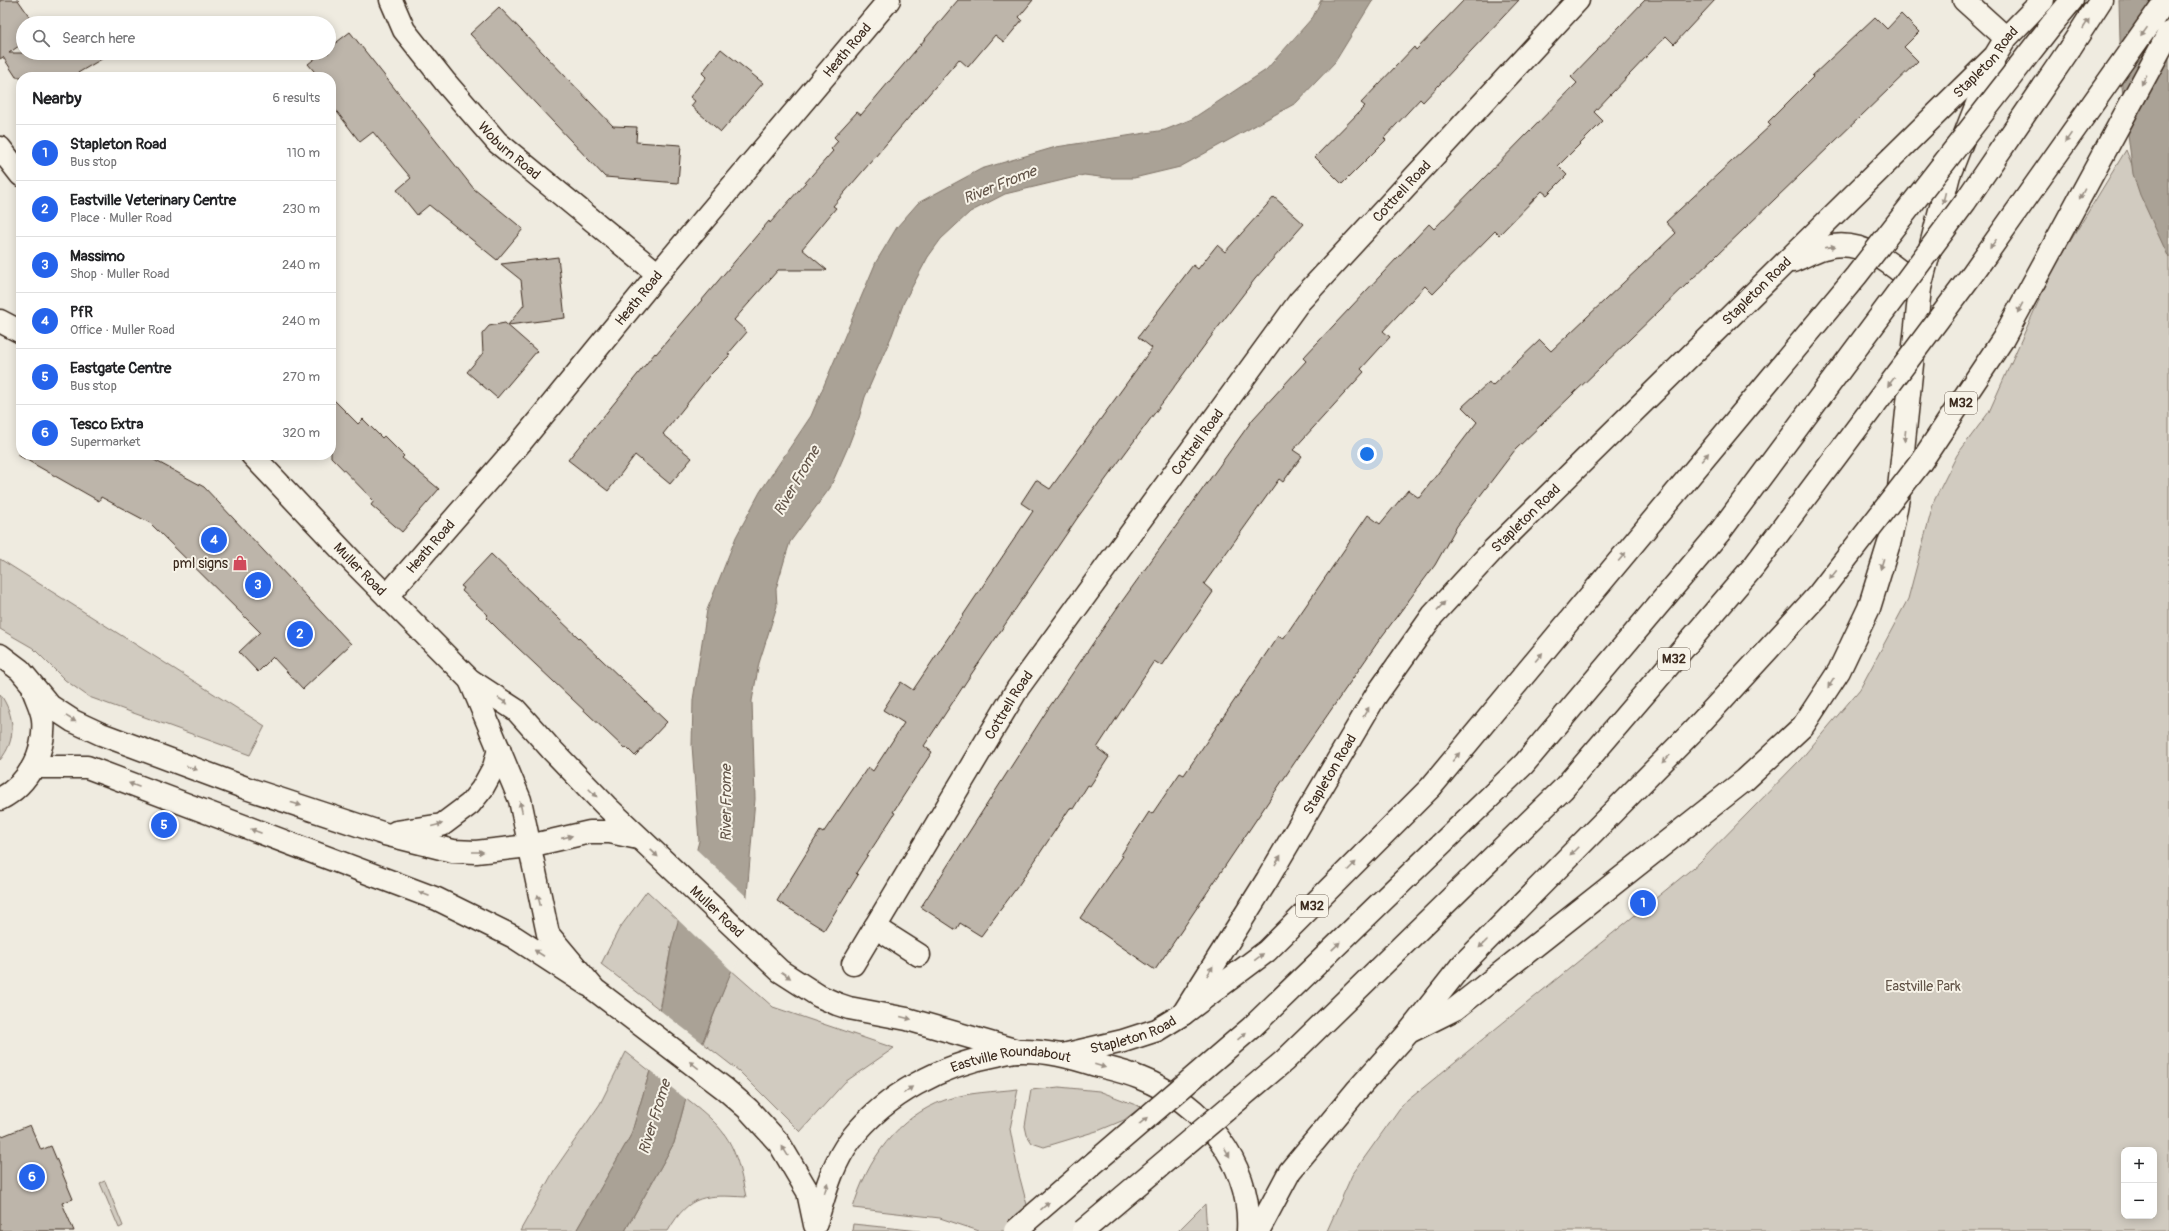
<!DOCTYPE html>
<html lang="en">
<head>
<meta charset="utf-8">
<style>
  :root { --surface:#fff; --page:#f6f6f6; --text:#202124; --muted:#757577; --line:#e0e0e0; --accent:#2563eb }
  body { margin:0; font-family:Pangolin,sans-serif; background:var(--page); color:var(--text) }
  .controls { position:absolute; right:12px; bottom:12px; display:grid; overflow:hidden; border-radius:8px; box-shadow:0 2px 10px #0003 }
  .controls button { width:36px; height:36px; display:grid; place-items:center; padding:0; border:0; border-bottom:1px solid var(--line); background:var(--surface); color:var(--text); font:20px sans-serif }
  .you { position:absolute; left:1367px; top:454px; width:14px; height:14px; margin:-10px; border:3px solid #fff; border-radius:50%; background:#1a73e8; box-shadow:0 0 0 6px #1a73e833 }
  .badge { display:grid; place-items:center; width:26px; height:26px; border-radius:50%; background:var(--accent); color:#fff; font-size:13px; font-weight:700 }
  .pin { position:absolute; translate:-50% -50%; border:2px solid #fff; box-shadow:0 1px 4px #0006 }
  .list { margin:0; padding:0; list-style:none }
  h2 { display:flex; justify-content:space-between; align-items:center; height:52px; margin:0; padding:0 16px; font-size:17px }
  h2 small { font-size:13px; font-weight:400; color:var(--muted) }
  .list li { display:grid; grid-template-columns:26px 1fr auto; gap:12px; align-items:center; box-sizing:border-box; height:56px; padding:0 16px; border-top:1px solid var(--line) }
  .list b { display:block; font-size:15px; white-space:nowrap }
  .list p { margin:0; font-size:13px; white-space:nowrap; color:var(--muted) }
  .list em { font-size:13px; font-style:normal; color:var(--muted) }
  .icon { flex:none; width:22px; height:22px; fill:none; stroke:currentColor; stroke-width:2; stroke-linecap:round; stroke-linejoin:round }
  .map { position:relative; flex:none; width:2169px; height:1231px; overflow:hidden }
  .search { position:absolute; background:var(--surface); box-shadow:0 2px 10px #0003; left:16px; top:16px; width:320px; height:44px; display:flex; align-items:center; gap:10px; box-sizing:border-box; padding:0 14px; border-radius:22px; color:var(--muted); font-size:15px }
  .panel { position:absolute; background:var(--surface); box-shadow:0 2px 10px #0003; left:16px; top:72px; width:320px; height:388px; border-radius:16px }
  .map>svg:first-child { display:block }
  .green { fill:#d1cbc0; stroke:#867a6f; fill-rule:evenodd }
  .water { fill:#aaa296; stroke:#7e7266 }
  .pier { fill:#efebe0 }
  .building { fill:#bdb5aa; stroke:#3b2a1e }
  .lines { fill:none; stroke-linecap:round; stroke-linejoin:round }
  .minor-casing { stroke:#3b2a1e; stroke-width:25 }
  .secondary-casing { stroke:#3b2a1e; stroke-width:25 }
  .motorway-casing { stroke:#3b2a1e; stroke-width:25 }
  .minor { stroke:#f7f3e8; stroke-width:22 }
  .secondary { stroke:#f7f3e8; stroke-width:22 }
  .motorway { stroke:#f7f3e8; stroke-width:22 }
  .motorway-bridge-casing { stroke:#3b2a1e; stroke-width:25; stroke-linecap:butt }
  .motorway-bridge { stroke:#f7f3e8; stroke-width:22 }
  .oneway { fill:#998e83 }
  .labels { text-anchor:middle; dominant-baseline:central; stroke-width:4; stroke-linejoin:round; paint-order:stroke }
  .shield { fill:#f7f3e8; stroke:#73665b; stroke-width:1 }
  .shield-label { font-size:13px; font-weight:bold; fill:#3b2a1e }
  .street-label { font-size:14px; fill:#3b2a1e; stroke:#f7f3e8 }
  .poi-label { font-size:14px; fill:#3b2a1e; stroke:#f7f3e8; text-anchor:end }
  .park-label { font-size:14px; fill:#605246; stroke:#f7f3e8 }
  .water-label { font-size:15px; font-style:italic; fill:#625448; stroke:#f7f3e8 }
</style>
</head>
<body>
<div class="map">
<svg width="2169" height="1231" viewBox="0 0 2169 1231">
  <rect width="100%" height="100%" fill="#efebe0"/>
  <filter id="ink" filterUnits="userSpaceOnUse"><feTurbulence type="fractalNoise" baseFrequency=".025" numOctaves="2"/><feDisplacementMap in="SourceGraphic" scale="8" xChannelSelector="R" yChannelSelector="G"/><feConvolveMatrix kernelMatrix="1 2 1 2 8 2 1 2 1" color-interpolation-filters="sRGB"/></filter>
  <g filter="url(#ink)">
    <path class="green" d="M2126,150L2169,256V1231H1327L1352,1175L1402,1105L1699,863L1801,759L1860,689L1908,599L1934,501L1957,455L1989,412L2052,271ZM2124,1150H2154V1216H2124Z
      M0,559L265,726L250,755L89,697L65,680L33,648L0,629Z
      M0,694C15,715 17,740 0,760Z
      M647,891L679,921L671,948L659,1009L601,964L619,929Z
      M731,970L773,1007L894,1048L845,1082L800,1132L739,1071L703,1043Z
      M626,1052L650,1071L631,1135L576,1231H520L555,1169L600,1104Z
      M1059,1087L1099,1091L1141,1107L1124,1120L1100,1130L1044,1147L1032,1143L1027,1135L1025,1126L1031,1090Z
      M1018,1089L1010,1129L1018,1171L1034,1231H979L940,1218L853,1208C867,1160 897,1117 945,1100C968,1092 994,1092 1018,1089Z
      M686,1098C730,1132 735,1144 746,1197C706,1195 690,1193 668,1231H625L674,1143Z
      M105,1181L123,1226L119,1228L100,1183Z
      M1205,1204L1207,1231H1178Z
      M853,1224L920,1231H852Z"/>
    <path class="water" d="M1321,0H1373L1335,62L1296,103L1180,167L1134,178H1108L1084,175L1005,194L970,212L941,239L928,257L904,302L892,335L865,397L859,418L848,447L830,488L790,542L785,558L776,589L777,606L759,663L752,701L755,799L745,919L736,960L698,1053L674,1143L625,1231H576L631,1135L650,1071L671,948L699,841L692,745L693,700L707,610L736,537L760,492L811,416L876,262L897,227L918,203L981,169L1056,147L1165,130L1192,119L1266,70L1313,17Z
      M2119,0H2169V258L2140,195L2133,174L2121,79Z"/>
    <path class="pier" d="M695,848L749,899L747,920L738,960L733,972L677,919Z
      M657,1008L704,1044L687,1100L648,1069Z"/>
    <path class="building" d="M0,0H18L34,23H23V43L9,53H112L71,77H16L3,57L0,59Z
      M958,0H1033L1019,17L1022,20L1004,42L995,35L968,67L959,59L833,206L836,208L802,249L827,270H778L734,320L747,332L728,354L730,355L709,376L663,434L692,458L670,484L635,455L608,491L568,460L655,353L656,354L769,221L770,223L833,151L831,149L838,141L834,137L857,112L861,115Z
      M1464,0H1519L1423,102L1420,99L1384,138L1386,140L1342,184L1315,157L1365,106L1361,103L1414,47L1416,50Z
      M1645,0H1715L1674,44L1666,36L1594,112L1603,121L1558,166L1567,175L1547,195L1542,191L1499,235L1495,231L1433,294L1425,286L1383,331L1390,337L1361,369L1364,372L1293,450L1302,456L1283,482L1279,479L1204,584L1213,592L1162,666L1154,661L1097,748L1109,757L1090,786L1088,785L1073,809L1070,808L1018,886L981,936L960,923L956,930L921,907L1048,709L1115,611L1253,419L1306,361L1303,358L1429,224L1434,229L1577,83L1571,77Z
      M499,7L613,126L637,127L636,142L681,145L678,183L605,177L470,34Z
      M1901,14L1919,32L1904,47L1918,61L1515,450L1457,526L1435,565L1380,639L1295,762L1155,970L1080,918L1123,856L1121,855L1149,812L1152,814L1180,773L1184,775L1278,636L1283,639L1368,515L1380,524L1408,490L1419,498L1477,422L1462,407L1489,382L1492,386L1540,340L1551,351L1676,233L1666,222L1771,125L1768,122L1813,77L1812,76L1875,17L1887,29Z
      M350,32L474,189L523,229L497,260L429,205L417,215L397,190L411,178L373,132L360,142L331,104V77H319L308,64L322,53H329V48Z
      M721,49L763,83L721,132L691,106L695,101L690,97L706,77L702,73Z
      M1274,197L1304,224L1255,279L1213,334L1078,517L968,679L924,746L932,752L893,812L895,813L856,873L858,875L824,930L777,901L820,831L823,833L868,767L873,771L904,723L883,710L901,682L913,690L1033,511L1021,503L1036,480L1050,489L1152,348L1138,337L1193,265L1198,269L1217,245L1225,252Z
      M558,257L565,318L508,325L524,305L521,280L501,264Z
      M505,323L537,351L497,398L467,372L483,353L482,334L489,326Z
      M331,397L358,424L363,419L382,438L384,436L404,456L402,458L439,489L402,532L371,505L374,501L331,457Z
      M18,455H145L204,487L351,644L303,689L273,657L258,672L239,652L260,632L150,523L101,497L99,501Z
      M491,554L667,722L635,756L626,747L624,748L500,631L486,617L488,615L462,591L464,588L461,586Z
      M30,1125L41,1150L51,1146L73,1199L62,1203L74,1231H0V1137Z"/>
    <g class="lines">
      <g class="minor-casing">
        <g id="minor">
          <path id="s1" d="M391,0L404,30L446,83L497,142L658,274"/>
          <path d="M1964,0L2006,38"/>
          <path d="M0,321L21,332"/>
          <path id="s2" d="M387,596L521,442L658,274L889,0"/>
          <path d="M0,655L20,670L50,706L73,721L101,734L246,788L385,834L453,851L476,852L529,846L590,832H610L638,838"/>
          <path d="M33,767H87L437,899L514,937L588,985"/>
          <path d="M0,799C29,784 46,751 43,719C42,710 37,700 34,692"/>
          <path d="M396,832L442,825L470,804L482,789L494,767L499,749"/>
          <path d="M875,927L919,955"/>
          <path id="s3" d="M853,964L1018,688L1299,302L1578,0"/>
        </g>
      </g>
      <g class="secondary-casing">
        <g id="secondary">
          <path d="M0,148L21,175"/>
          <path d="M1793,261C1803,257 1813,251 1824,248C1861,236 1895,266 1920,288"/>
          <path id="s4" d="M252,455L353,562L470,680L516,710L551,749L606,806L780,971L819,996L837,1004L849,1008L907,1019L1018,1051"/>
          <path d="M470,680L520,800L548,934L595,990L725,1089L748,1109L779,1143L808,1192L815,1225"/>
          <path id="s5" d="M1063,1055L1123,1041L1157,1030L1183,1014L1267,880L1375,697L1433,615L1494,549L1995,56L2006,38L2043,0"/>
          <path id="s6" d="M816,1223C825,1193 832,1164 851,1139C886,1094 942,1065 997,1055C1004,1053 1011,1051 1018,1051C1045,1050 1071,1057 1096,1065C1111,1069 1126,1072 1140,1078C1202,1102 1252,1164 1248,1231"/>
          <path d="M1258,1231L1290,1171L1358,1089L1409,1032L1455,1009L1745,780L1803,726L1839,671L1869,608L1890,540L1898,498L1920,288L1949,175L1993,63"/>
        </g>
      </g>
      <g class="motorway-casing">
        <path id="motorway" d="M2052,24L2072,0
          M2070,48L2101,0
          M1183,1014L1267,951L1431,787
          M1409,1032L1461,966L1693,731"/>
      </g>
      <use href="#minor" class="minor"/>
      <use href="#secondary" class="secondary"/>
      <use href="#motorway" class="motorway"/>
      <g class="motorway-bridge-casing">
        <path id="motorway-bridge" d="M1693,731L1818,595L1921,462L2003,339L2169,33
          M1431,787L1856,276L2052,24
          M1015,1231L1252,1027L1524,764L1719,533L1965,202L2070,48
          M1083,1231L1284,1061L1563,789L1754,566L1973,273L2166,0"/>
      </g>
      <use href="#motorway-bridge" class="motorway-bridge"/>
    </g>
    <defs><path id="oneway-solid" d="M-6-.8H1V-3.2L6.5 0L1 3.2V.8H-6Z"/></defs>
    <g class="oneway">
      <use href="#oneway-solid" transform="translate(2086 24) rotate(-57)"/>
      <use href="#oneway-solid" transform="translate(2144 32) rotate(125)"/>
      <use href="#oneway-solid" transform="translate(2144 80) rotate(118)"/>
      <use href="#oneway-solid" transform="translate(2068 138) rotate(125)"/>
      <use href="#oneway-solid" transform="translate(2082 194) rotate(118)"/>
      <use href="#oneway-solid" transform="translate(1944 198) rotate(104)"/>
      <use href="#oneway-solid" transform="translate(1993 244) rotate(125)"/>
      <use href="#oneway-solid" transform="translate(1830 247) rotate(-7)"/>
      <use href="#oneway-solid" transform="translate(2020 308) rotate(118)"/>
      <use href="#oneway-solid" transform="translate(1891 382) rotate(127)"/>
      <use href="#oneway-solid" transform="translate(1905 436) rotate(96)"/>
      <use href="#oneway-solid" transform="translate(1705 457) rotate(-50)"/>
      <use href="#oneway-solid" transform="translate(1622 557) rotate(-50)"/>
      <use href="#oneway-solid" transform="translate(1882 564) rotate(107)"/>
      <use href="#oneway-solid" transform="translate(1833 575) rotate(128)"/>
      <use href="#oneway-solid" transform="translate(1441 606) rotate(-47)"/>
      <use href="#oneway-solid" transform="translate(1539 657) rotate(-50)"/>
      <use href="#oneway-solid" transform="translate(1831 683) rotate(124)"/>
      <use href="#oneway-solid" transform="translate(503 701) rotate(33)"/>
      <use href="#oneway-solid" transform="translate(1366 712) rotate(-59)"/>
      <use href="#oneway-solid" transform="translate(71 719) rotate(31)"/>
      <use href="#oneway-solid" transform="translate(1456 757) rotate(-50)"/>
      <use href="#oneway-solid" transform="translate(1666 759) rotate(135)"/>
      <use href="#oneway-solid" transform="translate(192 768) rotate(20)"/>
      <use href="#oneway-solid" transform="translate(134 785) rotate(-159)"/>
      <use href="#oneway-solid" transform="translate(593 793) rotate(45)"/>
      <use href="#oneway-solid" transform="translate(296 804) rotate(18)"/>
      <use href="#oneway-solid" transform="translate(521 807) rotate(-102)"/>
      <use href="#oneway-solid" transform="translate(437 825) rotate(-14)"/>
      <use href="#oneway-solid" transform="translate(256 831) rotate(-159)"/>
      <use href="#oneway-solid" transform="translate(567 837) rotate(-13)"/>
      <use href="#oneway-solid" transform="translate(1574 851) rotate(135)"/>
      <use href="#oneway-solid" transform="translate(478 852)"/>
      <use href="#oneway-solid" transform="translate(654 853) rotate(44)"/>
      <use href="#oneway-solid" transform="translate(1278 860) rotate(-59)"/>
      <use href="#oneway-solid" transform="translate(1352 866) rotate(-45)"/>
      <use href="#oneway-solid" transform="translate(424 894) rotate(-159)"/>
      <use href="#oneway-solid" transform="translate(539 900) rotate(-103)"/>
      <use href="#oneway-solid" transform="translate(1483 944) rotate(135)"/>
      <use href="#oneway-solid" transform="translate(1336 946) rotate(-44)"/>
      <use href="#oneway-solid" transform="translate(539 953) rotate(-147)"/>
      <use href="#oneway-solid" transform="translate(1259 957) rotate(-37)"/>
      <use href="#oneway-solid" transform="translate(1210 971) rotate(-58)"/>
      <use href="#oneway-solid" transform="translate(786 975) rotate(35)"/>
      <use href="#oneway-solid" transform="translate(906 1018) rotate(14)"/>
      <use href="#oneway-solid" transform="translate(1242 1036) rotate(-41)"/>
      <use href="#oneway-solid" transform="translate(694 1065) rotate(-142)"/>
      <use href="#oneway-solid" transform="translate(1100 1066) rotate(17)"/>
      <use href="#oneway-solid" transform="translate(908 1090) rotate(-36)"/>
      <use href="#oneway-solid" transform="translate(1143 1121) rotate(-41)"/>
      <use href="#oneway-solid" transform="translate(785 1151) rotate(-122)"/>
      <use href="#oneway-solid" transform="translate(1227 1152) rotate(60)"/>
      <use href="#oneway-solid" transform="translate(826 1188) rotate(-74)"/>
      <use href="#oneway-solid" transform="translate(1045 1206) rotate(-41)"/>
    </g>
  </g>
  <defs>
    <g id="shop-bare" transform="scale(1.2)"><path d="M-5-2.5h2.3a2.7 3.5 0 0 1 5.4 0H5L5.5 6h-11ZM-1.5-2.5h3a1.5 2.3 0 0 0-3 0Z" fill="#d1495b" stroke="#f7f3e8" stroke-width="2.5" paint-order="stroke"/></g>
  </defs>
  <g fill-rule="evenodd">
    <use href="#shop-bare" x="240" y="563"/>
  </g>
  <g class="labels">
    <g class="shield">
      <rect x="1945" y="392" width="32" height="22" rx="3"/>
      <rect x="1658" y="648" width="32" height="22" rx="3"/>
      <rect x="1296" y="895" width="32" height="22" rx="3"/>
    </g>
    <g class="shield-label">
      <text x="1961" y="403">M32</text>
      <text x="1674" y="659">M32</text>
      <text x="1312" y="906">M32</text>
    </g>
    <g class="street-label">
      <text stroke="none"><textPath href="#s2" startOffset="714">Heath Road</textPath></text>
      <text stroke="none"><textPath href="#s5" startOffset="1381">Stapleton Road</textPath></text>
      <text stroke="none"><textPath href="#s1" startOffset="193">Woburn Road</textPath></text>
      <text stroke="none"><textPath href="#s3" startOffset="950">Cottrell Road</textPath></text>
      <text stroke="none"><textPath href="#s5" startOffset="1057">Stapleton Road</textPath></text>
      <text stroke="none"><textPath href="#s2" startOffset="390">Heath Road</textPath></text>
      <text stroke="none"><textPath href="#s3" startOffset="626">Cottrell Road</textPath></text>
      <text stroke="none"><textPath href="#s5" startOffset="733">Stapleton Road</textPath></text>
      <text stroke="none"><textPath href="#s2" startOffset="66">Heath Road</textPath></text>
      <text stroke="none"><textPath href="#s4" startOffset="157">Muller Road</textPath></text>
      <text stroke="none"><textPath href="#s3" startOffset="302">Cottrell Road</textPath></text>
      <text stroke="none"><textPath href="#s5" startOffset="409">Stapleton Road</textPath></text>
      <text stroke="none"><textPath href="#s4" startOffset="653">Muller Road</textPath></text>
      <text stroke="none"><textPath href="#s5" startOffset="73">Stapleton Road</textPath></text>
      <text stroke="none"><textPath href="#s6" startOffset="277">Eastville Roundabout</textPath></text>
    </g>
    <g class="poi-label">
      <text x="228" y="563">pml signs</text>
    </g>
    <g class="park-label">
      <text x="1923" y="986">Eastville Park</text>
    </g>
    <g class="water-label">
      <text transform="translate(1000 185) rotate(-22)">River Frome</text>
      <text transform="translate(797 481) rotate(-60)">River Frome</text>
      <text transform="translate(726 803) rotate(-90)">River Frome</text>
      <text transform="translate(655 1117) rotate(-73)">River Frome</text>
    </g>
  </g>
</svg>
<div class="controls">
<button>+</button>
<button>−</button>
</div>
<div class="you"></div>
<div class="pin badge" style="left:1643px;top:903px">1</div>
<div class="pin badge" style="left:300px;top:634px">2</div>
<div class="pin badge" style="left:258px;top:585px">3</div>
<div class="pin badge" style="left:214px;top:540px">4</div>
<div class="pin badge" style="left:164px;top:825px">5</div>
<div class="pin badge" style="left:32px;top:1177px">6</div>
<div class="search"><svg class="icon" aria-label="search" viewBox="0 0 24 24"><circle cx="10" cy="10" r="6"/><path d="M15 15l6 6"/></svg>Search here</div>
<section class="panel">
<h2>Nearby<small>6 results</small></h2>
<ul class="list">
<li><span class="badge">1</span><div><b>Stapleton Road</b><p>Bus stop</p></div><em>110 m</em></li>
<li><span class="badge">2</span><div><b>Eastville Veterinary Centre</b><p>Place · Muller Road</p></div><em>230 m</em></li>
<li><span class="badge">3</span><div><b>Massimo</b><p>Shop · Muller Road</p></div><em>240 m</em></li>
<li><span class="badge">4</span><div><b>PfR</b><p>Office · Muller Road</p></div><em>240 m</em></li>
<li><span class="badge">5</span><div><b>Eastgate Centre</b><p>Bus stop</p></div><em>270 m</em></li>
<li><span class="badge">6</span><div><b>Tesco Extra</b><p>Supermarket</p></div><em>320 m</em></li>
</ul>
</section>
</div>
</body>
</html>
